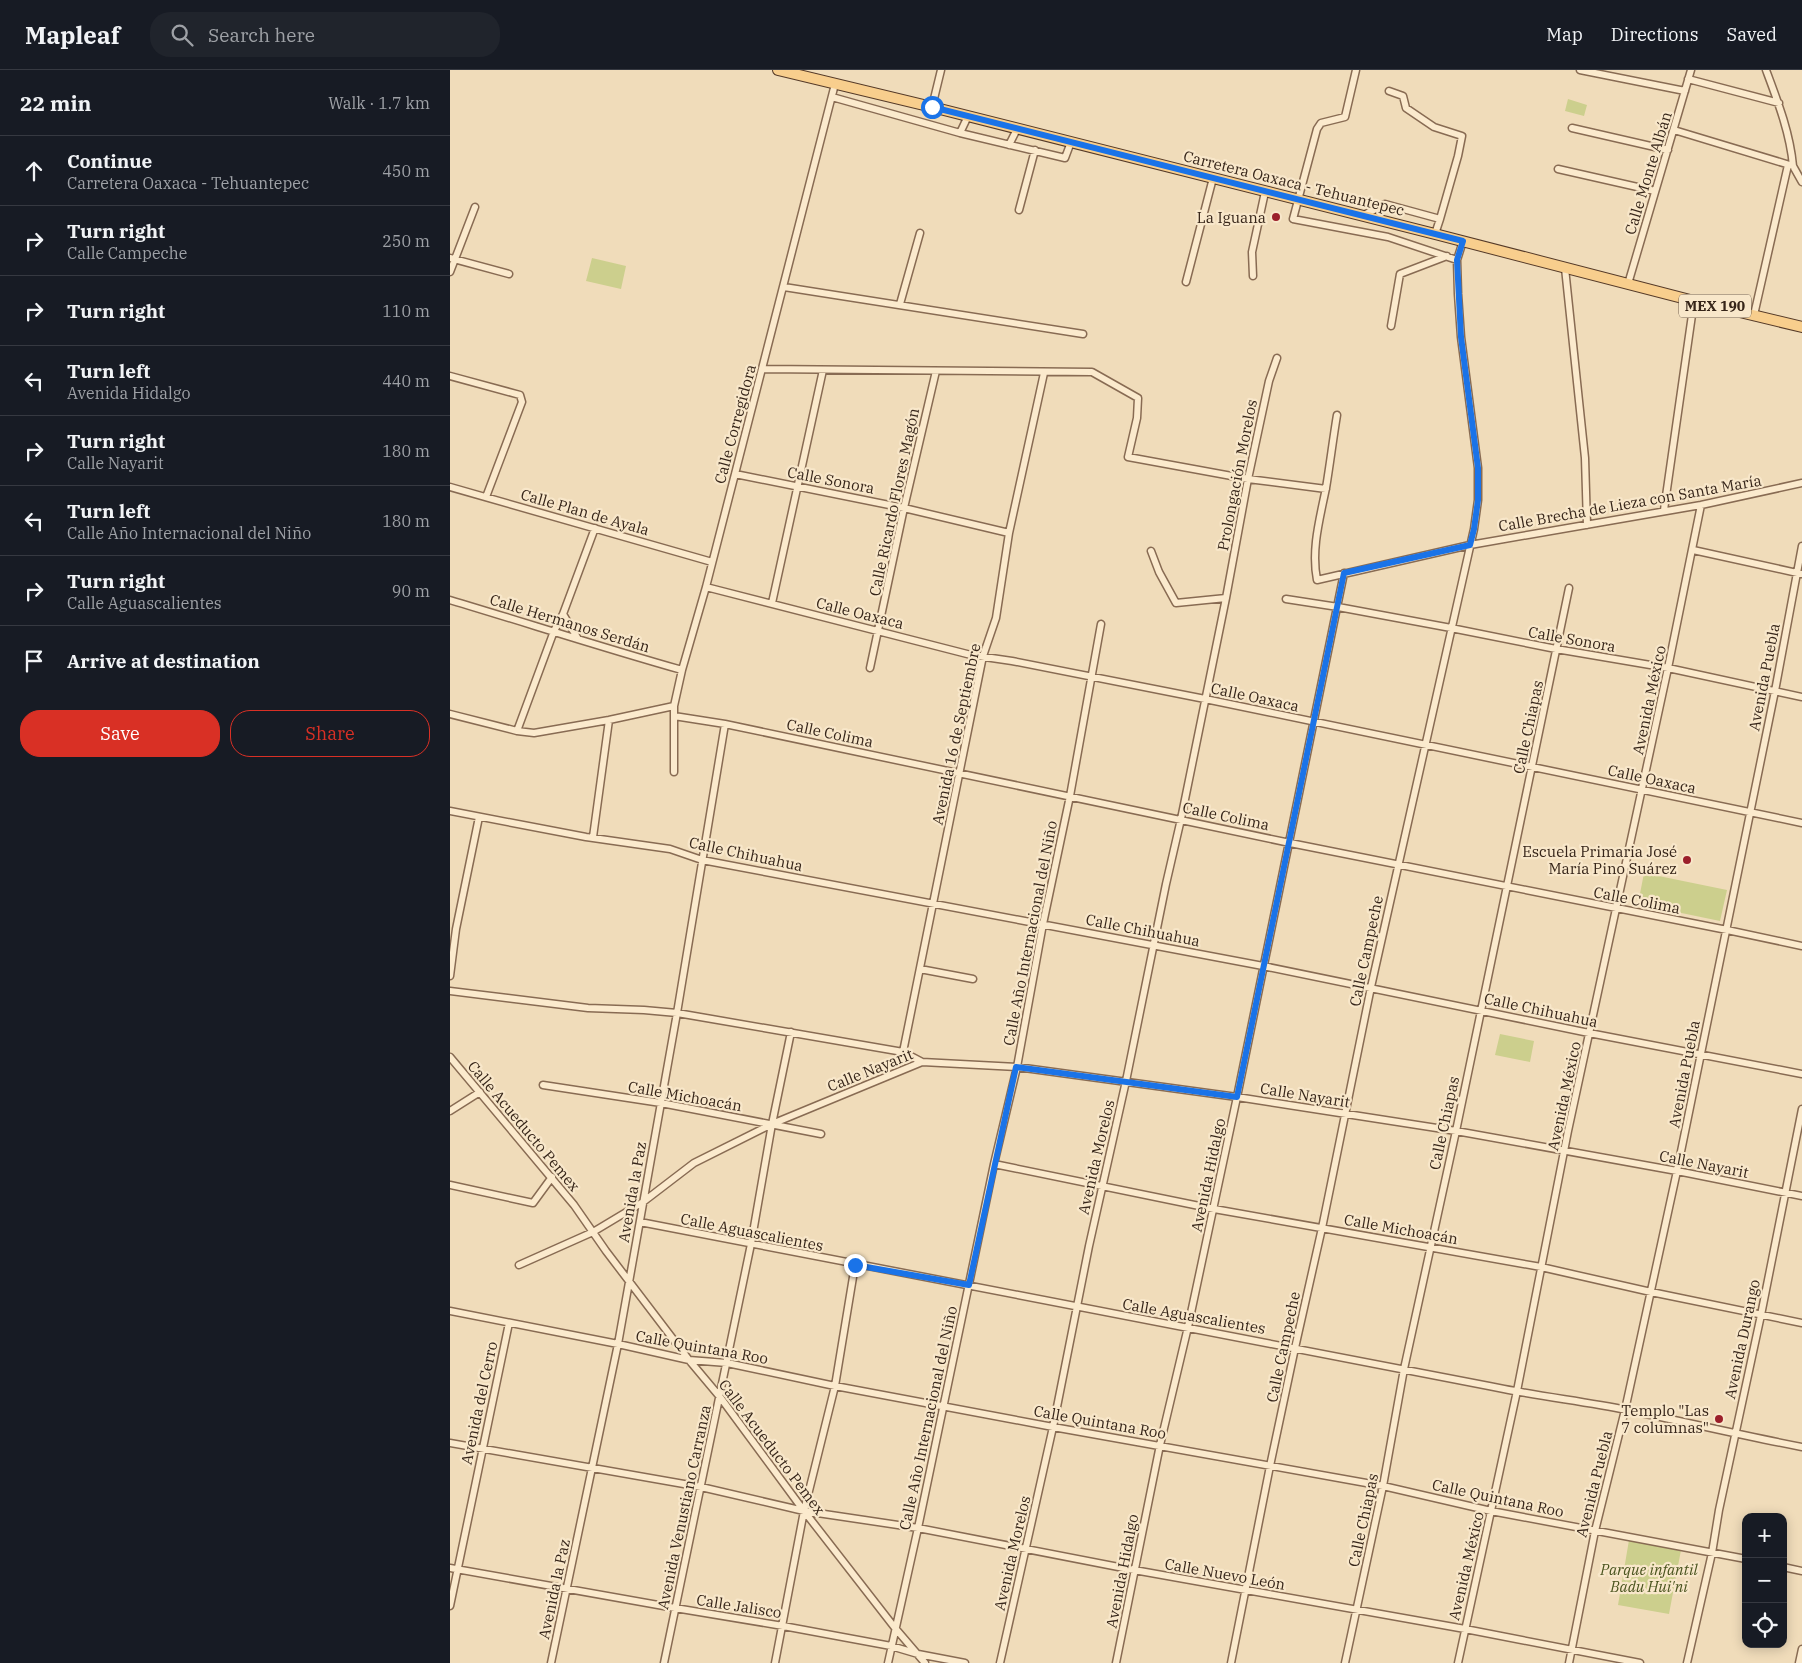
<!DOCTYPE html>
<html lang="en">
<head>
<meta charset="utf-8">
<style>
  :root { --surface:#171b24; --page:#20242c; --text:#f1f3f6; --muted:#9ea1a6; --line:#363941; --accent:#d93025 }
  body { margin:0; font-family:"IBM Plex Serif",serif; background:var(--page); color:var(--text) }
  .controls { position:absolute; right:15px; bottom:15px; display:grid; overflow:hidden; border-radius:10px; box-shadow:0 2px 12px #0003 }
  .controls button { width:45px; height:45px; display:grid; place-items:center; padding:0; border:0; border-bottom:1px solid var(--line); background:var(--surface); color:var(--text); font:25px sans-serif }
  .stop { position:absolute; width:15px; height:15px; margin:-11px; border:4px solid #1a73e8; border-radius:50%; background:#fff }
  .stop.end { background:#1a73e8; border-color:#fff; box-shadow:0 1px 5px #0008 }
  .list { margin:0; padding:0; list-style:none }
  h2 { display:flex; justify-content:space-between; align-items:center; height:65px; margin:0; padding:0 20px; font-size:21px }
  h2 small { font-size:16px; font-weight:400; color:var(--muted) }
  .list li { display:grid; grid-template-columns:32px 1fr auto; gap:15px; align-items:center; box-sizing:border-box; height:70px; padding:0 20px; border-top:1px solid var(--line) }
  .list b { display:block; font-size:19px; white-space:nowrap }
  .list p { margin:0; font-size:16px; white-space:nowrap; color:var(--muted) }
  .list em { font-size:16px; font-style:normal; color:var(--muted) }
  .actions { display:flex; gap:10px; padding:15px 20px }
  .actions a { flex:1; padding:11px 0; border:1px solid var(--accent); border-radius:20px; text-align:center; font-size:18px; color:var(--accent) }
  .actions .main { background:var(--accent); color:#fff }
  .icon { flex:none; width:28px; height:28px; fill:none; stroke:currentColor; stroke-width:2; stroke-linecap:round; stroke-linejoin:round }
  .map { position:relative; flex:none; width:1352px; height:1593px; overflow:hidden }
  header { display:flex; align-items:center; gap:30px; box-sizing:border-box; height:70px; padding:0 25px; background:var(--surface); border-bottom:1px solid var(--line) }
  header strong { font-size:24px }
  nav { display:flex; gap:28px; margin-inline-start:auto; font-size:18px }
  .search { width:350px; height:45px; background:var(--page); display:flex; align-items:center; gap:12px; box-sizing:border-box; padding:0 18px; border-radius:20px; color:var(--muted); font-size:19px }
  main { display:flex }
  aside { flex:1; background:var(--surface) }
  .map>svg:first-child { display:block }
  .green { fill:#cccf8d }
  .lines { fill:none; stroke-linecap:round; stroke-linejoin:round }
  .minor-casing { stroke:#886b53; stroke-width:9 }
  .primary-casing { stroke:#553a28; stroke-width:12 }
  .minor { stroke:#fbeacd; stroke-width:6 }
  .primary { stroke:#f8ce8d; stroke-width:10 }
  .route { stroke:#1a73e8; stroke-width:6 }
  .poi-dot { fill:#9b1f2a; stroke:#f8e7ca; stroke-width:2 }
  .labels { text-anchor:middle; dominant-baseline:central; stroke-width:4.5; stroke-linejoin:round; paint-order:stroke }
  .shield { fill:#f8e7ca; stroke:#705f4e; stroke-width:1 }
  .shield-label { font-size:14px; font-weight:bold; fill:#362519 }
  .street-label { font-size:15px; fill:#362519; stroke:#f8e7ca }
  .poi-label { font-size:15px; fill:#362519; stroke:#f8e7ca; text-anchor:end }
  .park-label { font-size:15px; font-style:italic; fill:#4a541f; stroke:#f8e7ca }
</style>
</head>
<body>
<header>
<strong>Mapleaf</strong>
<div class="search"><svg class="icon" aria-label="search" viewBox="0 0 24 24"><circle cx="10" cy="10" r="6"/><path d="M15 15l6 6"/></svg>Search here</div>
<nav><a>Map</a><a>Directions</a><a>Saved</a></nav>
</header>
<main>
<aside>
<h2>22 min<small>Walk · 1.7 km</small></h2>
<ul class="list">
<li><svg class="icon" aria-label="ahead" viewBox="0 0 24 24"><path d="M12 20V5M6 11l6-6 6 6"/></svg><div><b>Continue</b><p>Carretera Oaxaca - Tehuantepec</p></div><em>450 m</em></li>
<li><svg class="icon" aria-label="right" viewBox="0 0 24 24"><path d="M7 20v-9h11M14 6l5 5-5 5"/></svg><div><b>Turn right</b><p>Calle Campeche</p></div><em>250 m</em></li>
<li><svg class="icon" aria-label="right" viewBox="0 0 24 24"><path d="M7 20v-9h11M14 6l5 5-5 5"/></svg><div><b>Turn right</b></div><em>110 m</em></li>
<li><svg class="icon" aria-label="left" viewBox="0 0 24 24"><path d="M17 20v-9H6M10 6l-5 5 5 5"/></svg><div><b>Turn left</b><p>Avenida Hidalgo</p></div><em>440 m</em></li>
<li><svg class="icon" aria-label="right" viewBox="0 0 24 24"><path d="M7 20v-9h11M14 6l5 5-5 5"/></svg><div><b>Turn right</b><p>Calle Nayarit</p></div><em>180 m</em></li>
<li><svg class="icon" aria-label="left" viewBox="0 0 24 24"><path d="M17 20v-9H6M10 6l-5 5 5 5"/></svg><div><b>Turn left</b><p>Calle Año Internacional del Niño</p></div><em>180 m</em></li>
<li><svg class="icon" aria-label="right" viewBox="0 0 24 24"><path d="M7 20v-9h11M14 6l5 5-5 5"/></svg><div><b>Turn right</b><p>Calle Aguascalientes</p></div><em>90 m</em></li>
<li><svg class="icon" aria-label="arrive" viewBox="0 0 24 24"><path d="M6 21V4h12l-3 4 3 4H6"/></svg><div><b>Arrive at destination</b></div></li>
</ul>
<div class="actions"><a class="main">Save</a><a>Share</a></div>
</aside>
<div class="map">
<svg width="1352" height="1593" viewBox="0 0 1352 1593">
  <rect width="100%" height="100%" fill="#f0dcba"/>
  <path class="green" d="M1118,29L1137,35L1134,46L1115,41Z
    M142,188L176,196L171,219L136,211Z
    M1194,803L1277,820L1270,851L1188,834Z
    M1050,964L1084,971L1080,992L1045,985Z
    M1179,1470L1231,1480L1219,1544L1168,1535Z"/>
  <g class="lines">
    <g class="minor-casing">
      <path id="minor" d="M906,0L895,47L871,53L867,59L843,149L938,167L1007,190
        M1130,0L1235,21
        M1316,0C1328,32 1340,63 1343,96
        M1238,9L1329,33
        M939,21L953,26L956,38L984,57L1012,66L1008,86L990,149
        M382,27L510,63L518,46
        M482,37L491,0
        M1122,58L1218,80
        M1224,60L1343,96L1352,112
        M510,63L615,88L621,72
        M559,75L567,59
        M1108,99L1205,121
        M569,140L585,80
        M914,145L935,134L990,149L985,164
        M0,188L59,204
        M1115,198L1135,388L1137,455
        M0,202L25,137
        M803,206L802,182L815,122
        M736,212L763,108
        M1178,214L1241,0
        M334,217L633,264
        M450,234L470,163
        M1304,245L1338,95
        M941,256L950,204L997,186
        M312,299L642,302L688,328L687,348L678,387L798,409L876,419
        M0,306L70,325L72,332L36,427
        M887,345C883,369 880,394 876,418C870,448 861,479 867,510L1020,475L1251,435L1352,413
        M285,404L454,438L559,463
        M0,417L262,492
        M1214,440L1244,231
        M1243,480L1352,504
        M701,481L709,502L726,533L776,528
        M256,517L521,585L562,591L755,629L1352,753
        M836,529L888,537L1001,558L1106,579L1218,598L1352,627
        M0,530C77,553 154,578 232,600
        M322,533L373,300
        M113,544L128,569
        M420,598L454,438L486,301
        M0,644L67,661L84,663L159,650L224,636
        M224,646L275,654L840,773L1277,860L1352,876
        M67,661L104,561L113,544L145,458
        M224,702V636L232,600L256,517L385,14
        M0,741L136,767L220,779L252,790L813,896L1139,963L1352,1004
        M143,767L159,650
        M470,899L523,909
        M0,906L6,859L29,747
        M0,921L138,938L194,940L227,943L453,982L472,992
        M453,982L533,586L546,548L559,463L594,303
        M0,987L124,1135L156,1181L239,1290L270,1327L354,1441L445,1558L475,1593
        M93,1015L211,1033L371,1064
        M0,1041L30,1022
        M544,1094L764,1139L1091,1197L1201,1222L1352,1253
        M0,1115L83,1133L102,1107
        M190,1152C477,1210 766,1262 1054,1319C1095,1327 1137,1332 1177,1340C1236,1352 1294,1366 1352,1377
        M69,1195L143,1162L193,1132L244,1093L322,1054L472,992L567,997L787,1027L1006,1061L1227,1101L1352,1126
        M0,1241L168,1274L239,1290L277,1293L385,1316L603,1357L933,1416L1041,1441L1296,1489
        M0,1373L251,1417L354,1441L468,1458L684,1500L1015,1559L1190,1593
        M1333,1497L1352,1501
        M0,1498L225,1538L333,1556L441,1576L468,1584L515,1593
        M0,1536L59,1253
        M101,1593L168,1274L227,943L275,654
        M214,1593L301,1174L322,1054L341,962
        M325,1593L354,1441L385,1316L405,1195
        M438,1593L468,1458L544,1094L567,997L593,854L620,726L651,554
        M550,1593L603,1357L639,1176L676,1011L716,814L731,749L776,528L798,409L819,311L827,288
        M666,1593L710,1375L738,1257L787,1027L894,503
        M781,1593L820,1396L845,1278L872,1158L921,917L1024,459L1028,430V398L1011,267L1008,224L1007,190L1013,171
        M895,1593L933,1416L954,1299L1006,1061L1119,518
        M1008,1593L1067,1321L1118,1061L1218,598L1251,435
        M1119,1593L1145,1461L1175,1340L1227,1101L1325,621L1352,476
        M1237,1593L1262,1483L1269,1440L1311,1245L1352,1039
        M1349,1593L1352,1579"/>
    </g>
    <g class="primary-casing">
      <path id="primary" d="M328,0L482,37L985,164L1244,231L1352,257"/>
    </g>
    <use href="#minor" class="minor"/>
    <use href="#primary" class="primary"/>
  </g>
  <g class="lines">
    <path class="route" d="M405,1195L519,1215L566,997L787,1027L894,503L1020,475L1024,459L1028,430V398L1011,267L1007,190L1013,171L482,37"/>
  </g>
  <g class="poi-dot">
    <circle cx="826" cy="147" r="5"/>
    <circle cx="1237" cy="790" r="5"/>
    <circle cx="1269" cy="1349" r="5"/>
  </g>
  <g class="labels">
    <rect class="shield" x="1229" y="224.5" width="72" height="23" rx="4"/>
    <g class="shield-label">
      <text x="1265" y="236">MEX 190</text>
    </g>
    <g class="street-label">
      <text transform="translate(1198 103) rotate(-73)">Calle Monte Albán</text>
      <text transform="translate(844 113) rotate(14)">Carretera Oaxaca - Tehuantepec</text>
      <text transform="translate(285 354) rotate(-75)">Calle Corregidora</text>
      <text transform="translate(787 405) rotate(-79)">Prolongación Morelos</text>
      <text transform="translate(381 410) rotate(11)">Calle Sonora</text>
      <text transform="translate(444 432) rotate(-78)">Calle Ricardo Flores Magón</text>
      <text transform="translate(1180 433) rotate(-10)">Calle Brecha de Lieza con Santa María</text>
      <text transform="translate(135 442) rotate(16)">Calle Plan de Ayala</text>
      <text transform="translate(410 543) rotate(14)">Calle Oaxaca</text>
      <text transform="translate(120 553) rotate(17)">Calle Hermanos Serdán</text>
      <text transform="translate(1122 569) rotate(10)">Calle Sonora</text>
      <text transform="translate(1314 607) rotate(-79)">Avenida Puebla</text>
      <text transform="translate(805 627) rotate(12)">Calle Oaxaca</text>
      <text transform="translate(1199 630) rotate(-78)">Avenida México</text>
      <text transform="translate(1078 657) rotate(-78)">Calle Chiapas</text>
      <text transform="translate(380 663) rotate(12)">Calle Colima</text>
      <text transform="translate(506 664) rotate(-78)">Avenida 16 de Septiembre</text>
      <text transform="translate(1202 709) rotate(12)">Calle Oaxaca</text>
      <text transform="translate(776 746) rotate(12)">Calle Colima</text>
      <text transform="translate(296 784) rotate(12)">Calle Chihuahua</text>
      <text transform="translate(1187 830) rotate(11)">Calle Colima</text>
      <text transform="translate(693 860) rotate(11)">Calle Chihuahua</text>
      <text transform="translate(580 863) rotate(-79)">Calle Año Internacional del Niño</text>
      <text transform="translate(916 881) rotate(-78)">Calle Campeche</text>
      <text transform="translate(1091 940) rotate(12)">Calle Chihuahua</text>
      <text transform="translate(420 1000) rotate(-22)">Calle Nayarit</text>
      <text transform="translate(1234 1004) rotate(-79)">Avenida Puebla</text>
      <text transform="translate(855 1025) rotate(9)">Calle Nayarit</text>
      <text transform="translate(235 1026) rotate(10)">Calle Michoacán</text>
      <text transform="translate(1114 1026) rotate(-78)">Avenida México</text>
      <text transform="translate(994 1053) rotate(-78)">Calle Chiapas</text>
      <text transform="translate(74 1056) rotate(50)">Calle Acueducto Pemex</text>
      <text transform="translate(646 1087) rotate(-77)">Avenida Morelos</text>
      <text transform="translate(1254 1094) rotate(11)">Calle Nayarit</text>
      <text transform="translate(758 1105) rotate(-78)">Avenida Hidalgo</text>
      <text transform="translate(182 1122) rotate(-80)">Avenida la Paz</text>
      <text transform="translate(951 1159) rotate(10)">Calle Michoacán</text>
      <text transform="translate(302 1162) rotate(11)">Calle Aguascalientes</text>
      <text transform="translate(744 1246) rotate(10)">Calle Aguascalientes</text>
      <text transform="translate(1292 1269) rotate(-78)">Avenida Durango</text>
      <text transform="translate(252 1277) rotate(10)">Calle Quintana Roo</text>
      <text transform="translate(833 1277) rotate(-78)">Calle Campeche</text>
      <text transform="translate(29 1333) rotate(-78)">Avenida del Cerro</text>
      <text transform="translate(478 1348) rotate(-78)">Calle Año Internacional del Niño</text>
      <text transform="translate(650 1352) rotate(10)">Calle Quintana Roo</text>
      <text transform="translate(322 1377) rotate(53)">Calle Acueducto Pemex</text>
      <text transform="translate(1144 1414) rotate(-76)">Avenida Puebla</text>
      <text transform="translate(1048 1428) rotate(12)">Calle Quintana Roo</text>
      <text transform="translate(234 1437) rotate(-78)">Avenida Venustiano Carranza</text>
      <text transform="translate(913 1450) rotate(-78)">Calle Chiapas</text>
      <text transform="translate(562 1483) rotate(-77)">Avenida Morelos</text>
      <text transform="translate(1016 1496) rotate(-77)">Avenida México</text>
      <text transform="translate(672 1501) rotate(-79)">Avenida Hidalgo</text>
      <text transform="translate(775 1504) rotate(10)">Calle Nuevo León</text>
      <text transform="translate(104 1519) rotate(-78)">Avenida la Paz</text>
      <text transform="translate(289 1536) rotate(9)">Calle Jalisco</text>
    </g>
    <g class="poi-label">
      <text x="816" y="147">La Iguana</text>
      <text x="1227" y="781">Escuela Primaria José<tspan x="1227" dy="17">María Pino Suárez</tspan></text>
      <text x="1259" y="1340">Templo "Las<tspan x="1259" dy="17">7 columnas"</tspan></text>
    </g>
    <g class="park-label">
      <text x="1199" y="1499">Parque infantil<tspan x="1199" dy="17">Badu Hui'ni</tspan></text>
    </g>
  </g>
</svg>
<div class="controls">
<button>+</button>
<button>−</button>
<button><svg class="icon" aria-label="locate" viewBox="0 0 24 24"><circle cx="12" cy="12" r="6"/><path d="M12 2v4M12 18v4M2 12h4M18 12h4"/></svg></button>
</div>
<div class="stop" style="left:482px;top:37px"></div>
<div class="stop end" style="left:405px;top:1195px"></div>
</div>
</main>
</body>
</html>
